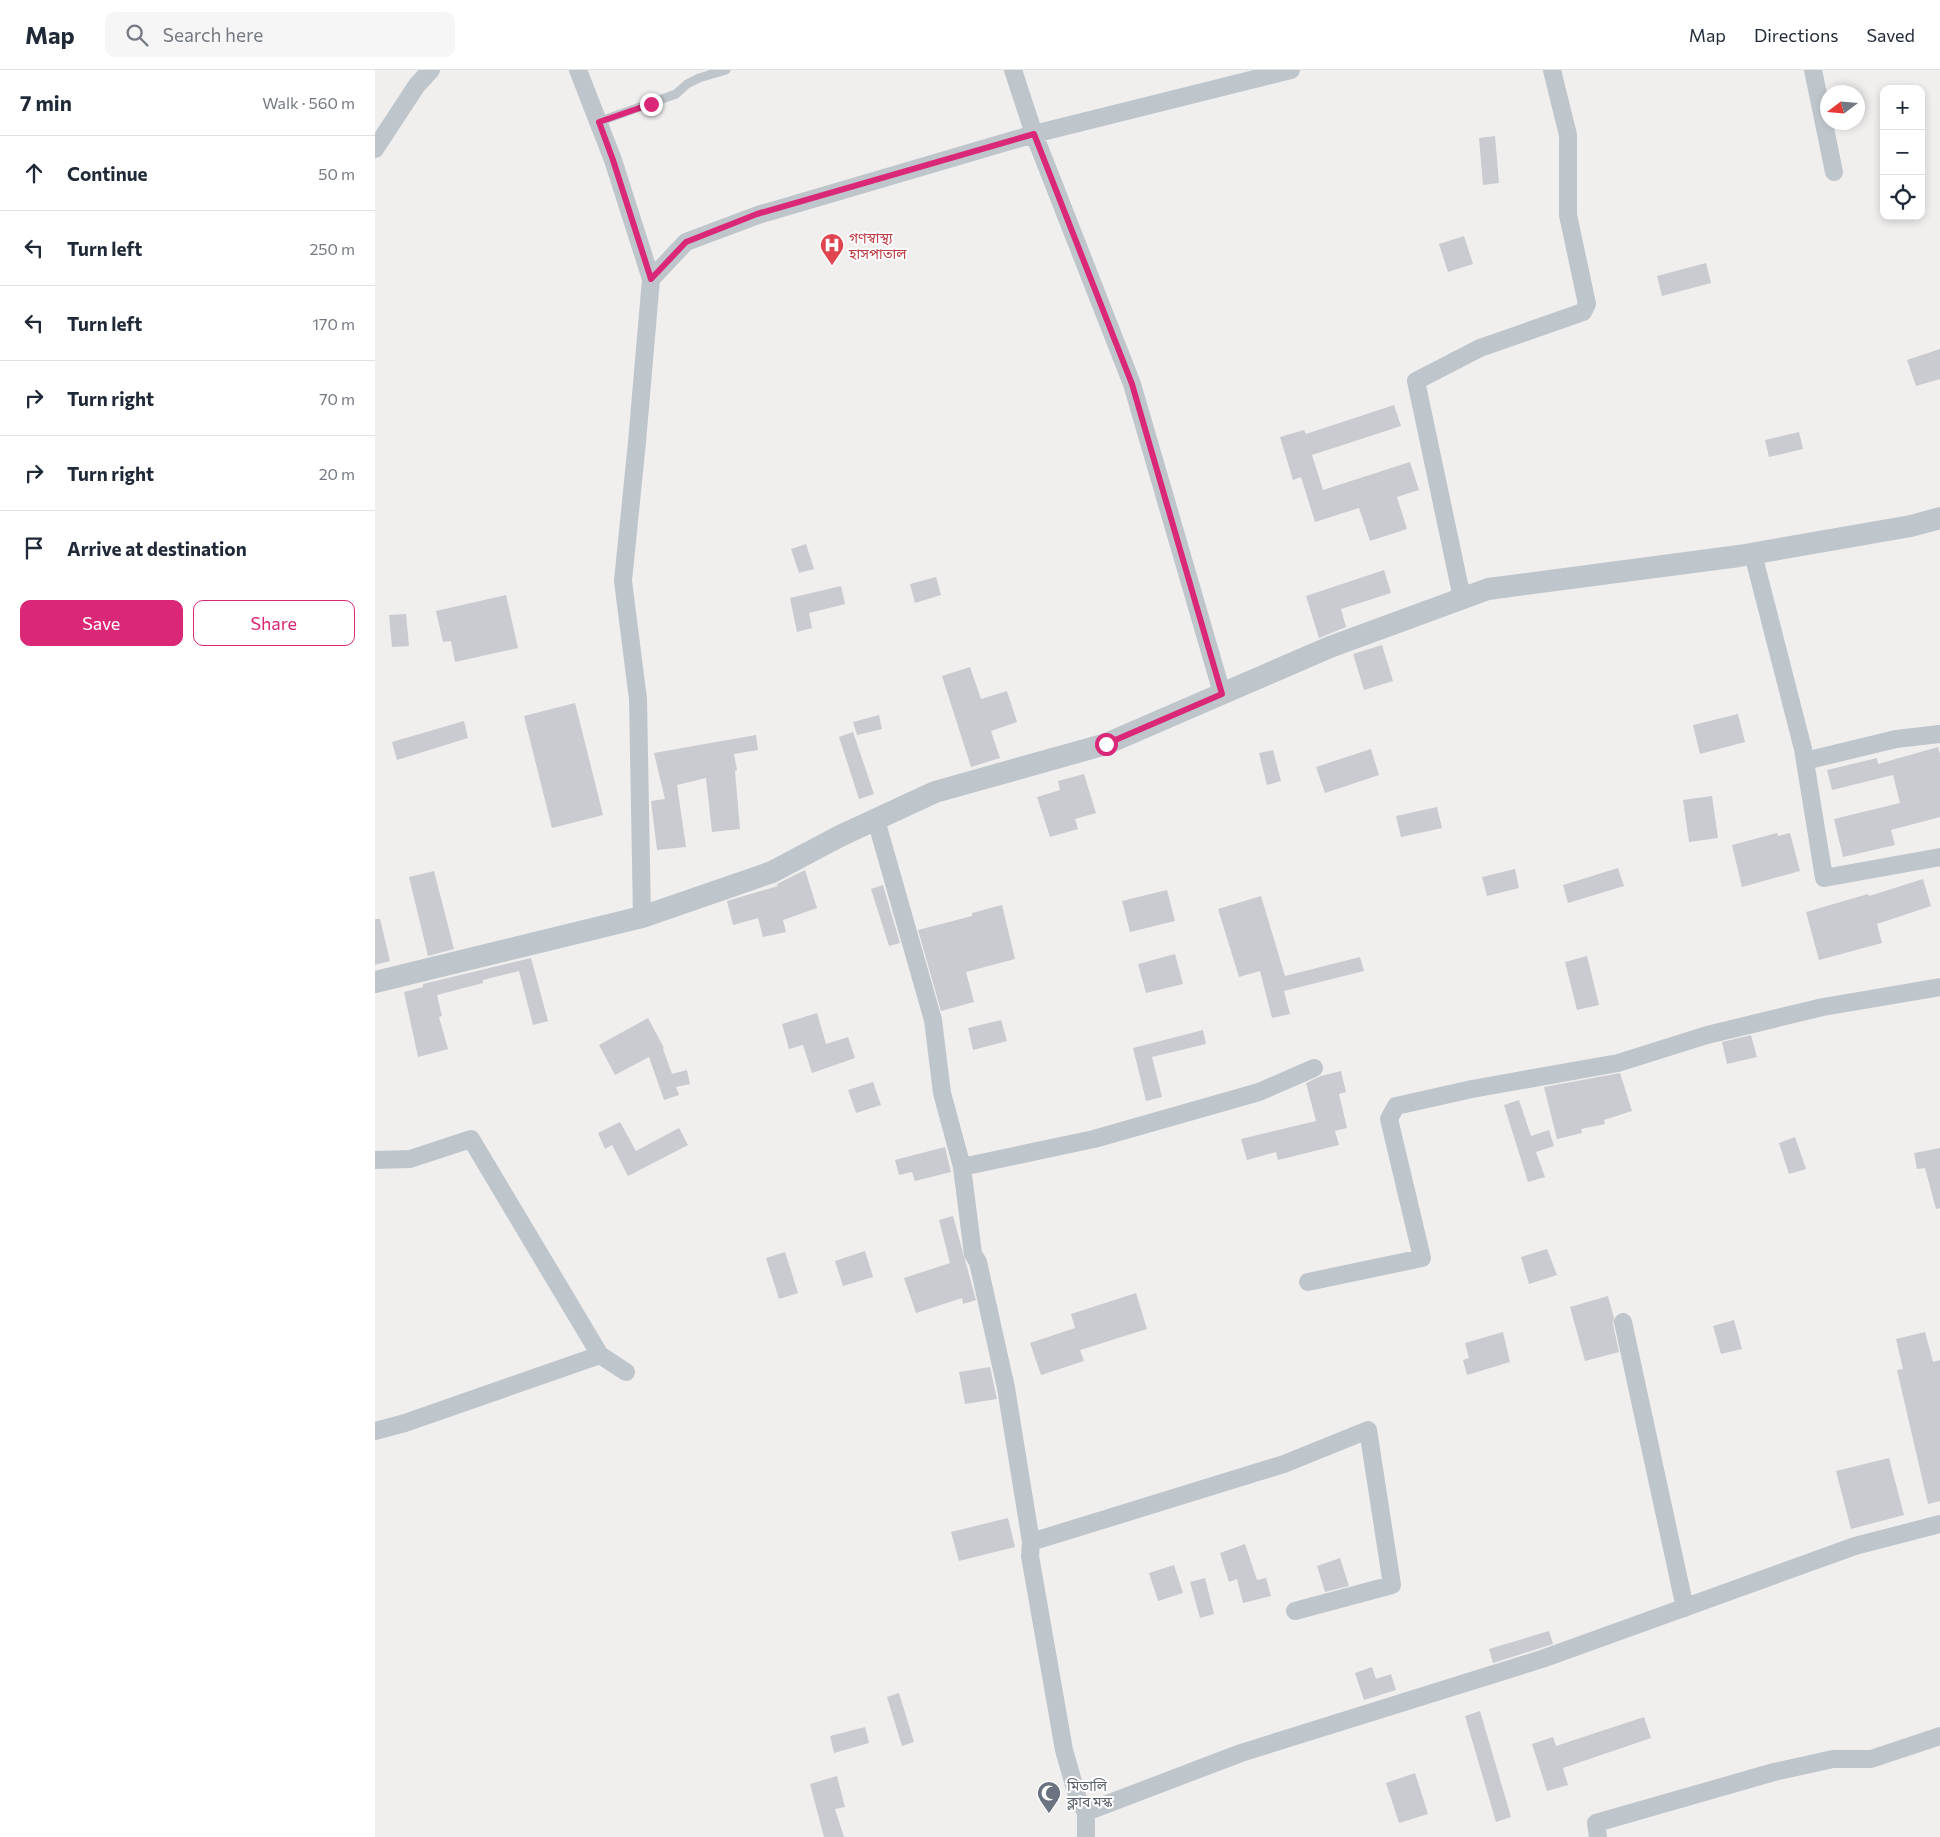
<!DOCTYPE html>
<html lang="en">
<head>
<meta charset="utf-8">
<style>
  :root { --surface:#fff; --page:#f6f6f7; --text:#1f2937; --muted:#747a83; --line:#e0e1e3; --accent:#db2777 }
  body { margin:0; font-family:Commissioner,"Noto Sans Bengali",sans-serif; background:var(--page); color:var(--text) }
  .controls { position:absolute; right:15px; top:15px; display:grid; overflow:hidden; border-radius:10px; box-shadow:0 2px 8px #0003 }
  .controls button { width:45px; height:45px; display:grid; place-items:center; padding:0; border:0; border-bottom:1px solid var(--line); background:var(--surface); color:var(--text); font:25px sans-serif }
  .compass { position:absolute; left:1445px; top:15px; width:45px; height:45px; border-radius:50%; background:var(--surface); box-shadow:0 2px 8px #0003; rotate:254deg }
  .stop { position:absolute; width:15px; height:15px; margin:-11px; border:4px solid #db2777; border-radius:50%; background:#fff }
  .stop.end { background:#db2777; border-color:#fff; box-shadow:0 1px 5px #0008 }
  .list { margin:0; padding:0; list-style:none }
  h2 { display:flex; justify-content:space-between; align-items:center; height:65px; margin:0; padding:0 20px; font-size:21px }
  h2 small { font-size:16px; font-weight:400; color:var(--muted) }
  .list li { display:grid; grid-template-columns:32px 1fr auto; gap:15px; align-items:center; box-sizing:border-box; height:75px; padding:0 20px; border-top:1px solid var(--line) }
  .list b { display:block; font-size:19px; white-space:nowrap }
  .list em { font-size:16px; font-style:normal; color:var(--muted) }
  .actions { display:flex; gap:10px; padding:15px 20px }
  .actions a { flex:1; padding:11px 0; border:1px solid var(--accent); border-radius:10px; text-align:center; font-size:18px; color:var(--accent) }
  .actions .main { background:var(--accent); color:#fff }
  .icon { flex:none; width:28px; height:28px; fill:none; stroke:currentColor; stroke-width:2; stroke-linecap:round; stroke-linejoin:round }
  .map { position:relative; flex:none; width:1565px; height:1767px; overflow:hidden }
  header { display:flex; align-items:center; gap:30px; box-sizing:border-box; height:70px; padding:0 25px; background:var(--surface); border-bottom:1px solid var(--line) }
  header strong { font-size:24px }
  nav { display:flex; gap:28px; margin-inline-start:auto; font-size:18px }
  .search { width:350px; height:45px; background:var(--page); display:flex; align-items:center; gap:12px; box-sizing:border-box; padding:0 18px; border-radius:10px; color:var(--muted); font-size:19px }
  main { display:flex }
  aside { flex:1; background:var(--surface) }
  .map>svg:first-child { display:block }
  .building { fill:#c9cbd0 }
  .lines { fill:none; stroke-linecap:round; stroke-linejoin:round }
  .service { stroke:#bec6cc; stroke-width:9 }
  .minor { stroke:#bec6cc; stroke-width:18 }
  .tertiary { stroke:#bec6cc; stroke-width:22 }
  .route { stroke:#db2777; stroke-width:6 }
  .labels { text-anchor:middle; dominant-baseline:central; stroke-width:4; stroke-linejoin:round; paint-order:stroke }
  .health-label { font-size:14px; fill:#be3a42; stroke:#fff; text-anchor:start }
  .worship-label { font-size:14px; fill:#5b616d; stroke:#fff; text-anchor:start }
</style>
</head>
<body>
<header>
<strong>Map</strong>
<div class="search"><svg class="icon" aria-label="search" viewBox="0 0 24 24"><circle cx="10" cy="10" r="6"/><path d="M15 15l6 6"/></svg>Search here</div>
<nav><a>Map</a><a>Directions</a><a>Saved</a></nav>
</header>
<main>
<aside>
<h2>7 min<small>Walk · 560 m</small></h2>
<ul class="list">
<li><svg class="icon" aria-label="ahead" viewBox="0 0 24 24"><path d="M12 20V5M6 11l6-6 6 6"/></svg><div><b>Continue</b></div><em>50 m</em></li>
<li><svg class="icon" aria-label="left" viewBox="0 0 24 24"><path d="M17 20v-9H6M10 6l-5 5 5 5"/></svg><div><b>Turn left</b></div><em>250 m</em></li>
<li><svg class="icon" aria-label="left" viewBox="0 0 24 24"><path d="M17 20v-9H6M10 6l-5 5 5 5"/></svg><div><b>Turn left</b></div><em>170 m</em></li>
<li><svg class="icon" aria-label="right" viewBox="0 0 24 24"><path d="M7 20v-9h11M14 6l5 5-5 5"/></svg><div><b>Turn right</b></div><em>70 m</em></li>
<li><svg class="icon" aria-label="right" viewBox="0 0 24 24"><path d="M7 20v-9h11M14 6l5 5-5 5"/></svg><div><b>Turn right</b></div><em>20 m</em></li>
<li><svg class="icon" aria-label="arrive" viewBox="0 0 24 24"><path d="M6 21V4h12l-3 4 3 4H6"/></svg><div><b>Arrive at destination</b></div></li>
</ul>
<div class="actions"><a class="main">Save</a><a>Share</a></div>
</aside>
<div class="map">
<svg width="1565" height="1767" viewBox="0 0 1565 1767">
  <rect width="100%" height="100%" fill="#f1eeee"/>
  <path class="building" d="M1120,66L1124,113L1108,115L1104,68Z
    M1089,166L1098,194L1073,202L1064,174Z
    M1331,193L1336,213L1287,226L1282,206Z
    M1565,279V309L1541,316L1532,290Z
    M1019,335L1026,356L937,385L948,420L1035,392L1044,420L1022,427L1032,459L995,471L984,438L940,452L926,407L918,410L905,367L929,360L931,364Z
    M1424,362L1428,379L1394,387L1390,370Z
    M431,474L439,499L424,503L416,479Z
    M1009,500L1016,523L966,539L971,557L944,568L931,526Z
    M561,507L566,525L540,533L535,514Z
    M466,516L470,534L434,543L437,558L422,562L415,528Z
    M131,525L143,578L80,592L76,571L68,572L61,541Z
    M31,544L34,576L17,577L14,545Z
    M1007,575L1018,611L989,620L978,584Z
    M595,597L606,629L632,621L642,652L616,661L625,688L596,697L567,606Z
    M200,633L228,745L177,758L149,646Z
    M1363,644L1370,672L1325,684L1318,655Z
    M504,645L507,659L482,665L478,652Z
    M89,651L93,668L22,690L17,672Z
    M478,662L499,724L484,729L464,667Z
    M381,665L383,680L359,684L362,700L360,701L365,759L337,762L331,708L302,715L311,777L282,780L276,731L290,729L279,683Z
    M1563,677L1565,684V747L1516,760L1520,775L1468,787L1459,749L1525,733L1518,705L1457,720L1452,700L1502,688L1503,694Z
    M996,679L1004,705L950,723L941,697Z
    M898,680L906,711L892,715L884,683Z
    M709,704L721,743L700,749L703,759L675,767L662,727L685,720L683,711Z
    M1337,726L1343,768L1314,772L1308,730Z
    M1062,737L1067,758L1026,767L1021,746Z
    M1402,763L1403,766L1415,763L1425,801L1367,817L1357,775Z
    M1243,798L1249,816L1193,833L1188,815Z
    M1140,799L1144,818L1112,826L1107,807Z
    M430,800L442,838L408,850L411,862L388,867L383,848L358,855L352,831L403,816L402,814Z
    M59,801L79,879L53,886L34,807Z
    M1548,809L1556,836L1502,854L1507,873L1444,890L1431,842L1493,824L1494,826Z
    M508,815L525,873L514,876L496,819Z
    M792,820L800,851L755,862L747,831Z
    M886,826L910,906L985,887L989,901L909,921L915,944L897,948L885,901L864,907L843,839Z
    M627,835L640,889L591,902L599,932L566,941L543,860L597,846V843Z
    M0,849H5L15,891L0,895Z
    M800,884L808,914L771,923L763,894Z
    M1212,886L1224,935L1202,940L1190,892Z
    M156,888L173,951L158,955L144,901L108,910V913L62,925L67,946L64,947L73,979L43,987L29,922L48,917V914Z
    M442,943L451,974L473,967L480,988L437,1003L428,975L414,979L407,954Z
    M273,948L289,978L288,979L297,1004L312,1000L315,1014L301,1017L304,1025L289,1030L274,987L240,1005L224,975Z
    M626,950L632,971L598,980L593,958Z
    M828,960L831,974L777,987L787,1027L771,1031L758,978Z
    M1376,965L1382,987L1352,994L1347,972Z
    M966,1001L971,1022L964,1024L972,1058L960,1061L964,1075L903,1090L901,1082L872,1090L866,1069L941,1051L931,1013L946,1006Z
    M1245,1003L1257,1041L1229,1050L1230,1054L1206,1059L1207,1063L1182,1069L1169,1017Z
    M498,1012L506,1035L481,1043L473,1020Z
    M1144,1030L1156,1066L1174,1060L1179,1076L1161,1082L1170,1107L1153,1112L1129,1035Z
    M245,1052L261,1081L304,1058L313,1075L253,1106L237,1075L230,1079L223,1063Z
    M1420,1067L1431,1099L1414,1104L1404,1073Z
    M570,1077L576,1102L540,1111L537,1102L524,1105L520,1090Z
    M1565,1078V1138L1561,1139L1550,1098L1542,1099L1539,1083Z
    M578,1146L601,1230L588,1234L587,1228L541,1243L529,1208L575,1193L564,1150Z
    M1172,1179L1182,1205L1154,1214L1146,1187Z
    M490,1181L498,1207L468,1216L460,1191Z
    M410,1182L423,1223L404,1229L391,1188Z
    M761,1223L772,1259L705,1280L709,1291L666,1305L655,1273L700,1258L696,1244Z
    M1233,1226L1239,1248L1238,1254L1244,1282L1210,1291L1195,1237Z
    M1359,1250L1367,1279L1346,1284L1338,1256Z
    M1128,1262L1135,1292L1092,1305L1088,1290L1094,1288L1090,1273Z
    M1550,1262L1558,1292L1565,1290V1431L1553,1434L1522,1300L1528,1299L1521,1269Z
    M615,1297L622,1329L590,1334L584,1302Z
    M1514,1388L1529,1445L1476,1459L1461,1401Z
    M633,1448L640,1477L584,1491L576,1462Z
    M870,1474L882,1510L891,1508L896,1526L868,1533L862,1509L854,1512L845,1483Z
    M965,1488L974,1516L950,1522L942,1496Z
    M799,1495L808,1523L783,1531L774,1503Z
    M830,1508L839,1544L825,1548L815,1512Z
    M1174,1561L1178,1574L1118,1593L1114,1579Z
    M997,1597L1001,1609L1016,1604L1021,1620L989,1630L980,1603Z
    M524,1623L539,1672L527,1676L512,1627Z
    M1105,1641L1136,1747L1121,1752L1090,1646Z
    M1269,1647L1276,1668L1188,1698L1193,1715L1172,1721L1157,1674L1178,1667L1181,1676Z
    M490,1657L494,1673L459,1683L455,1666Z
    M1040,1703L1053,1744L1024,1753L1011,1713Z
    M462,1706L470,1737L460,1739L469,1767H449L435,1714Z"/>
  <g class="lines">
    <path class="service" d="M223,52L301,24L312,14L324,8L351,0"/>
    <path class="minor" d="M203,0L238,90L276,209L262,372L248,511L263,629L267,847
      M638,0L659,64L757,314L847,623
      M1438,0L1459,102
      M0,79L42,15L56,0
      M276,209L311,172L383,145L659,64L916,0
      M1378,484L1428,679L1449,808L1565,787
      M1087,528L1041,311L1105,278L1208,242L1212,234L1193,145V65L1177,0
      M1430,691L1521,669L1565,664
      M501,750L558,950L567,1023L587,1097L598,1184L603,1192L631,1318L656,1472L655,1486L689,1680L703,1729L711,1742V1767
      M0,1090L35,1089L96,1069L225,1285L251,1302
      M587,1097L719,1069L884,1022L939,998
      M933,1212L1047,1188L1014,1049L1021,1036L1097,1019L1243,993L1332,965L1448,937L1565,917
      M1248,1252L1310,1538
      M0,1361L30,1353L225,1285
      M656,1472L909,1394L993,1360L1017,1515L920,1541
      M711,1742L866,1683L1167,1589L1480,1476L1565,1454
      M1223,1767L1221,1753L1399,1702L1458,1689H1496L1565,1666"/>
    <path class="tertiary" d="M0,912L267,847L397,802L465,766L560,722L731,674L955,577L1113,519L1364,486L1536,456L1565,448"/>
  </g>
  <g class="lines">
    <path class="route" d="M276,34L224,52L238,90L276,209L311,172L382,144L659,64L757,314L847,624L731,674"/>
  </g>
  <defs>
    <g id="hospital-pin" transform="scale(1.25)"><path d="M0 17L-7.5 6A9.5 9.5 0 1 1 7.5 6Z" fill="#e0444e" stroke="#fff"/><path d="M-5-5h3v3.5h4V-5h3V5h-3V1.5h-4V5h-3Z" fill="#fff"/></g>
    <g id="mosque-pin" transform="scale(1.25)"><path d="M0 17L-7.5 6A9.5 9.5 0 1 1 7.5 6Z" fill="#6b7280" stroke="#fff"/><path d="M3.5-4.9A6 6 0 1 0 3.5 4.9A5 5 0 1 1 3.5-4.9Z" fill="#fff"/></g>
  </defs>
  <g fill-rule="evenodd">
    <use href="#hospital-pin" x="457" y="175"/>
    <use href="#mosque-pin" x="674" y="1723"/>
  </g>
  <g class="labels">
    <g class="health-label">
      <text x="474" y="167">গণস্বাস্থ্য<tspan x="474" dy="16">হাসপাতাল</tspan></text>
    </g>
    <g class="worship-label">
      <text x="692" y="1715">মিতালি<tspan x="692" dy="16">ক্লাব মস্ক</tspan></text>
    </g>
  </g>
</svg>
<div class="controls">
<button>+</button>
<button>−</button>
<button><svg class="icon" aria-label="locate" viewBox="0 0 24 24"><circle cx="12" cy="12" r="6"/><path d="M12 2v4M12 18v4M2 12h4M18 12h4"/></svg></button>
</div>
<svg class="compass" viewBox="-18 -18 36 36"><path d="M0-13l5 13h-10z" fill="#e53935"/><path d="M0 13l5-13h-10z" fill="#747a83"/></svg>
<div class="stop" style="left:731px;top:674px"></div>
<div class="stop end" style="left:276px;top:34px"></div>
</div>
</main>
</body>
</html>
